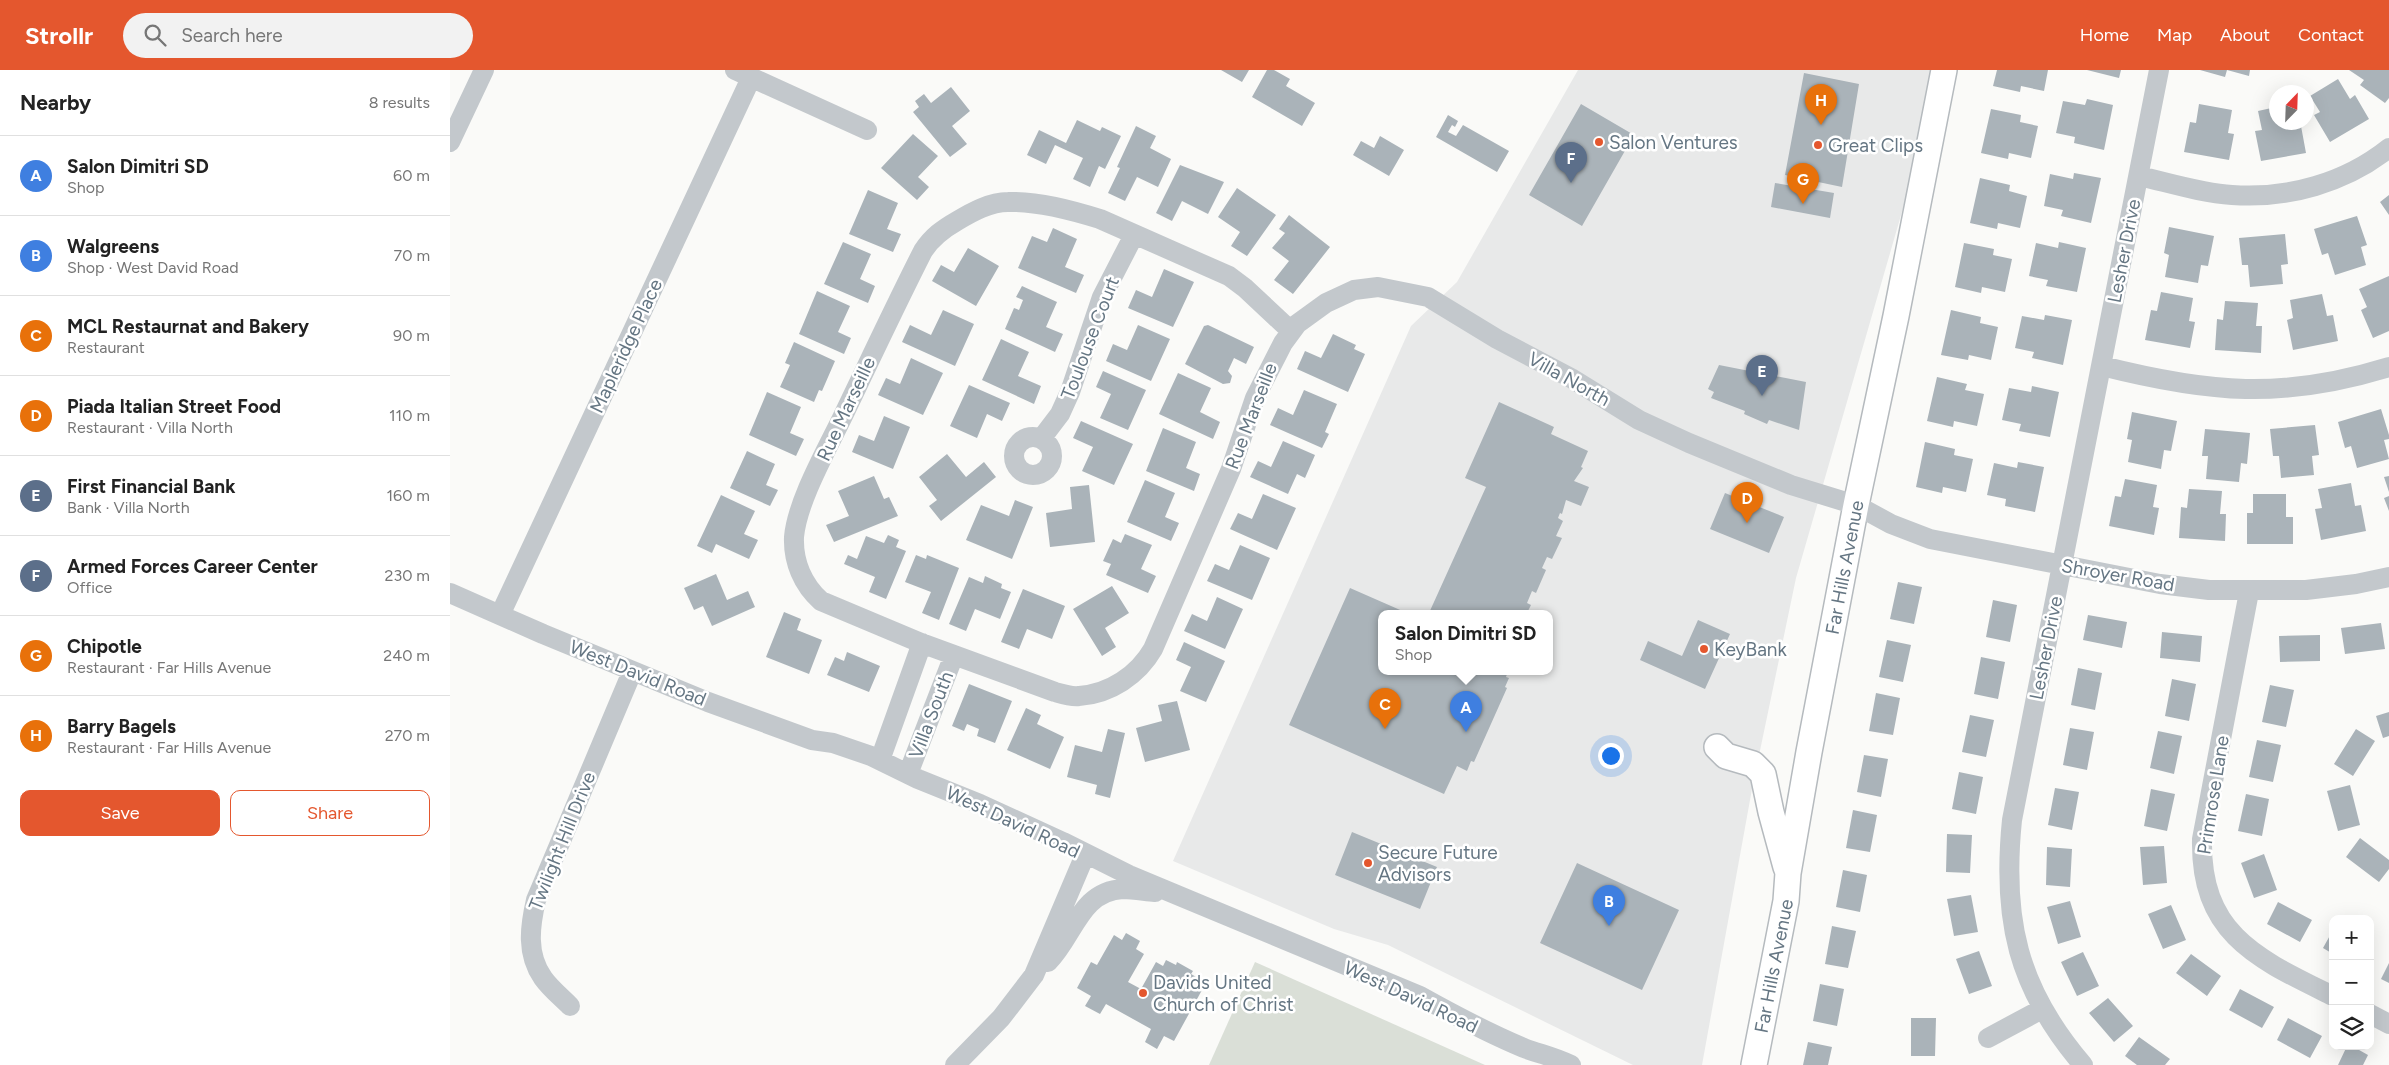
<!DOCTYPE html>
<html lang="en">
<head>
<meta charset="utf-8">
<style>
  :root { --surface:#fff; --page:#f2f2f2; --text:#222; --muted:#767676; --line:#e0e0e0; --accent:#e4572e }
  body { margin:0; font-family:Figtree,sans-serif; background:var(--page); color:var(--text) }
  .controls { position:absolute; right:15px; bottom:15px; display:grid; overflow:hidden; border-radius:10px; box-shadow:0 5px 20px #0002 }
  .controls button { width:45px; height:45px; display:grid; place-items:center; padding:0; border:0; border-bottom:1px solid var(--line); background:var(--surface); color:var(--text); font:25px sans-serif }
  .compass { position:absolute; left:1819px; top:15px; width:45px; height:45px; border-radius:50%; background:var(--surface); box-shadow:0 5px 20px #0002; rotate:23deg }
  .you { position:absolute; left:1160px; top:685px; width:18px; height:18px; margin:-12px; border:4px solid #fff; border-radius:50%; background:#1a73e8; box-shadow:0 0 0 8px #1a73e833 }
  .badge { display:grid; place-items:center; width:32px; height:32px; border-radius:50%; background:var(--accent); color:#fff; font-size:16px; font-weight:700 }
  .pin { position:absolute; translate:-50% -41px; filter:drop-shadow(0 1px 2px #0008) }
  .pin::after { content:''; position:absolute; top:26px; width:18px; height:15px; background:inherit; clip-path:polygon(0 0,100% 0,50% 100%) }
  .popup { position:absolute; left:928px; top:540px; width:175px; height:65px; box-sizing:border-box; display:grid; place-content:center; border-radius:10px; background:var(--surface); filter:drop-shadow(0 1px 4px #0005); font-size:16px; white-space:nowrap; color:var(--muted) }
  .popup b { font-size:19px; color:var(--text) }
  .popup::after { content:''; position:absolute; left:50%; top:100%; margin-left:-10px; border:10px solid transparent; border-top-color:var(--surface) }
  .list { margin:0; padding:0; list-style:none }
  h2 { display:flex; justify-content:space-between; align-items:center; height:65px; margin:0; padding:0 20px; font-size:21px }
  h2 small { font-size:16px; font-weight:400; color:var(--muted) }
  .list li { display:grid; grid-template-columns:32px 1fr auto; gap:15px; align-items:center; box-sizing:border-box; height:80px; padding:0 20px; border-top:1px solid var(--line) }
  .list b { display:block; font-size:19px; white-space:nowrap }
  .list p { margin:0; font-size:16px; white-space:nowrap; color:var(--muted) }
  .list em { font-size:16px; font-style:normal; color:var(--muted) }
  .actions { display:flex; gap:10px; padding:15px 20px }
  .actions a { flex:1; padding:11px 0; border:1px solid var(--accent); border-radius:10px; text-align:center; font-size:18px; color:var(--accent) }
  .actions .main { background:var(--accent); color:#fff }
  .icon { flex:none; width:28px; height:28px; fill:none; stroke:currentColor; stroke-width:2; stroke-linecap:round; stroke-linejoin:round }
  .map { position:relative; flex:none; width:1939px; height:995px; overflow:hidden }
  header { display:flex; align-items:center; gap:30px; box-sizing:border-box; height:70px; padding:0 25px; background:var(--accent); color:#fff }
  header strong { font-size:24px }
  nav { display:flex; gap:28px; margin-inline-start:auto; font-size:18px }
  .search { width:350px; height:45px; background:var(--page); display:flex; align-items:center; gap:12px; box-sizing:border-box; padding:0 18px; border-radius:28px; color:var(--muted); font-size:19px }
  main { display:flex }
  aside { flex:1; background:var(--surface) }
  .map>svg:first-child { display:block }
  .built { fill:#e8e9e9; fill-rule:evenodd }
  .green { fill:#dadfd7 }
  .building { fill:#aab3b9 }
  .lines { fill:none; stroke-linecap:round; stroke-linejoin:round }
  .major-casing { stroke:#b5babe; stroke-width:28 }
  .minor { stroke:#c3c8cc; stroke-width:20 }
  .major { stroke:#fff; stroke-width:25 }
  .poi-dot { fill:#e4572e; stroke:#fff; stroke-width:2 }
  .labels { text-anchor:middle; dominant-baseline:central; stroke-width:5; stroke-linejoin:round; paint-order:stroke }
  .poi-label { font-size:19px; fill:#657683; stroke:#fff; text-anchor:start }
  .street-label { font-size:19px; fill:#657683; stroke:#fff }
</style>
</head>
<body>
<header>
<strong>Strollr</strong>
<div class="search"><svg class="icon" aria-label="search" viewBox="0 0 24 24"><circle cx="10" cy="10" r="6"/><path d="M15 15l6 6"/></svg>Search here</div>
<nav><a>Home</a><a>Map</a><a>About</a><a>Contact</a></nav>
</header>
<main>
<aside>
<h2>Nearby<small>8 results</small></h2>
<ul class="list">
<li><span class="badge" style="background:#3f7fe0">A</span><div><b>Salon Dimitri SD</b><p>Shop</p></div><em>60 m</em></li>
<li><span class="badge" style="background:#3f7fe0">B</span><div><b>Walgreens</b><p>Shop · West David Road</p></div><em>70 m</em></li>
<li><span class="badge" style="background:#e8710a">C</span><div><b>MCL Restaurnat and Bakery</b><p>Restaurant</p></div><em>90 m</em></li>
<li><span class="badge" style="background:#e8710a">D</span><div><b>Piada Italian Street Food</b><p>Restaurant · Villa North</p></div><em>110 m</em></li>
<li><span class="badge" style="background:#5c6f8a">E</span><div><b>First Financial Bank</b><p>Bank · Villa North</p></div><em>160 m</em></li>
<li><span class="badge" style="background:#5c6f8a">F</span><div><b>Armed Forces Career Center</b><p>Office</p></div><em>230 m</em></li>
<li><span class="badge" style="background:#e8710a">G</span><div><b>Chipotle</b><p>Restaurant · Far Hills Avenue</p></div><em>240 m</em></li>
<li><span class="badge" style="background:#e8710a">H</span><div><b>Barry Bagels</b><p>Restaurant · Far Hills Avenue</p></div><em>270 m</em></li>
</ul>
<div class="actions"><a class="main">Save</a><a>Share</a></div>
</aside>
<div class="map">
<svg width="1939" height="995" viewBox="0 0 1939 995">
  <rect width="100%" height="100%" fill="#fafaf8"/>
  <path class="built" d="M1128,0H1493L1346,508L1302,719L1252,995H1183L938,875L884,859L723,791L961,256L1007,212ZM932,543H1100V601H932Z"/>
  <path class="green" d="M805,892L1035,995H759Z"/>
  <path class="building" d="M771,0H799L792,12Z
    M817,0H824L840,9L836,16L865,33L852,56L802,27Z
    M1547,0H1598L1594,21L1571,16L1570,22L1543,16Z
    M1637,0H1671L1669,8Z
    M1750,0H1777L1775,7Z
    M1777,0H1800L1799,6Z
    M1899,0H1939V28L1935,33L1910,15L1914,10Z
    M1354,3L1409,14L1392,117L1335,105Z
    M1888,9L1900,29L1905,25L1919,49L1880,72L1864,45L1870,42L1860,26Z
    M501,17L520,41L502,56L517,74L500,87L463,42L469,37L465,31L474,24L481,33Z
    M1637,29L1663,35L1654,80L1624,73L1625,67L1606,63L1613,31L1635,35Z
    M1131,34L1184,65L1132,156L1079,125Z
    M1749,34L1782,40L1778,63L1784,64L1779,90L1734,82L1740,52L1746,53Z
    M1826,37V52H1844L1845,57L1851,56L1856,83L1811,91L1805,61L1812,60L1808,41Z
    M1541,39L1571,45L1570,52L1588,56L1581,88L1559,83L1558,89L1531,83Z
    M998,45L1008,51L1005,57L1002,55L998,62L1006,66L1013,55L1059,81L1047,102L986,67Z
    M627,50L650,61L652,57L671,66L655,99L649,96L640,117L623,109L633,88L605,75L596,94L577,85L589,60L616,73Z
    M686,56L706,66L700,78L721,89L708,117L687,107L675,131L658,123L670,98L667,97Z
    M463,64L488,86L468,107L479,117L467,130L431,98Z
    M930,66L954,80L939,106L903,85L911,71L924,78Z
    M730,95L774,112L758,144L732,131L722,151L706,143Z
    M1624,103L1651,108L1641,153L1611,146L1613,140L1594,136L1600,104L1623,109Z
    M1530,108L1560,115L1559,121L1577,126L1570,158L1548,153L1547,159L1520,153Z
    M1325,113L1384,123L1380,148L1321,137Z
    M787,118L826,145L797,186L781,176L790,162L768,147Z
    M418,120L448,133L437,159L451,164L443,182L399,164Z
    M1939,125V145L1930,132Z
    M839,145L880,177L843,224L824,210L839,191L822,178L835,163L829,159Z
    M1907,146L1917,175L1911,177L1916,195L1885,205L1878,183L1872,185L1864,159Z
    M1719,157L1764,166L1758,196L1751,195L1748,213L1715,207L1719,185L1714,183Z
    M603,158L627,169L615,197L634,205L626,223L568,198L582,166L597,172Z
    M1835,164L1838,194L1831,195L1833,214L1800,217L1798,195H1792L1789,168Z
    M393,172L421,184L410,209L425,216L418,233L374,214Z
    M1609,172L1636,178L1627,222L1596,216L1598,210L1579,206L1586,173L1608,178Z
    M1514,173L1544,179L1543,185L1562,189L1555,222L1532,217L1531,223L1505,217Z
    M518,178L549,196L526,236L482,211L491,195L504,202Z
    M714,199L744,212L723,257L678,238L686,220L702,227Z
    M1939,206V261L1923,268L1911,240L1917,237L1909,219Z
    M572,216L607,232L596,257L613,264L605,282L555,259L564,238L569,240L573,230L566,227Z
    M367,221L400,236L388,262L401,268L394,284L349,264Z
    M1711,222L1743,228L1739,251L1745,252L1740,278L1695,270L1701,240L1707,241Z
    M1872,224L1877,246L1883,245L1888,271L1843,280L1837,250L1843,248L1840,230Z
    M1775,231L1808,233L1806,256H1812L1811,283L1765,280L1767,249L1773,250Z
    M493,240L524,254L505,296L452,272L460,255L481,265Z
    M1501,240L1531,247L1530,253L1548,257L1541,290L1519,285L1518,290L1491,285Z
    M1595,245L1622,250L1613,295L1582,288L1584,282L1565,278L1572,246L1594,250Z
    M688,255L720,269L701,311L656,291L663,274L677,280Z
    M758,255L804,277L796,294L784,288L778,301L782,306L780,313L773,314L735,294L754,256Z
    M883,264L906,275L904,279L915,284L898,322L847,299L855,281L871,288Z
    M551,269L579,282L568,306L591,316L584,334L532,310Z
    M344,272L385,291L372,321L369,320L364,332L330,317L340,295L335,293Z
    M461,288L493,303L473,345L428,325L436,308L450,314Z
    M1269,295L1356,312L1349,360L1319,350L1317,354L1294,344L1295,341L1261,328L1264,322L1258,319Z
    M653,301L696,320L678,360L650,348L661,324L646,317Z
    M728,303L761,318L750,342L770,352L763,369L709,344Z
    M1487,307L1517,314L1515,320L1534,324L1527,356L1504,351L1503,357L1477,351Z
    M519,315L560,333L552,351L537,344L527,368L500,356Z
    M1582,316L1609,322L1600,367L1569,361L1571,354L1552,350L1559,318L1581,322Z
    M854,320L887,334L875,362L879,364L872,378L820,355L828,338L843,345Z
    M317,322L351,337L340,363L354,369L346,386L299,365Z
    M1049,332L1104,357L1101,364L1138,381L1131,397L1133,398L1124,411L1139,417L1131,436L1116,430L1112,444L1110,443L1108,448L1113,451L1106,466L1112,468L1102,489L1097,487L1092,498L1096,500L1086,523L1082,521L1077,533L1081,535L1077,543H979L1036,417L1015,408Z
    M1931,339L1939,365V369L1934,370L1939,389L1907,398L1901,376L1895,378L1888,352Z
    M1682,342L1727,351L1721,381L1714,380L1711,399L1678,392L1682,370L1677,369Z
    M434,346L460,357L443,399L402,382L409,365L424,371Z
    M631,351L683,374L664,415L632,401L643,377L623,368Z
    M1865,355L1869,385L1862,386L1864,405L1831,408L1829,386H1823L1820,359Z
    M713,358L746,372L736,398L750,404L744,421L696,401Z
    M1755,359L1800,363L1797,394L1791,393L1789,412L1756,409L1758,386H1752Z
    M833,371L865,385L855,408L847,404L838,424L800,407L808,391L821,397Z
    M1475,372L1505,379L1504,385L1523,389L1516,422L1493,417L1492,423L1466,417Z
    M297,381L325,394L316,415L328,420L320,436L280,418Z
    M497,384L516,407L534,392L546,407L491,451L479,436L487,430L469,407Z
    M1568,392L1594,397L1585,442L1555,436L1556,429L1537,425L1544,393L1567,398Z
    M424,406L434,429L439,427L448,446L384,472L376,455L399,446L388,421Z
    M1939,406V422L1934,407Z
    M1675,409L1707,415L1703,437L1709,438L1704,465L1659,456L1665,426L1671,427Z
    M695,410L725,423L715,447L729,453L721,471L677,452Z
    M1901,413L1905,436L1911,435L1916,461L1871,470L1865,439L1872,438L1868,419Z
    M639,415L645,472L600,477L596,443L622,439L620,417Z
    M1739,419L1772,421L1770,444H1776L1775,471L1729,468L1731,437L1737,438Z
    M1275,423L1334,447L1319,483L1260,459Z
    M813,424L846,438L827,480L780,459L788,443L802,449Z
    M1803,424H1836V447H1843V474H1797V443H1803Z
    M271,425L305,441L294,464L308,470L299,489L266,474L262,483L247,476Z
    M1939,426V441L1934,428Z
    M565,430L583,437L562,489L516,470L531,435L559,446Z
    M675,464L702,475L691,499L706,506L698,523L656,505L661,494L653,491L663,469L671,473Z
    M438,465L449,470L446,477L456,481L436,529L419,522L425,507L394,494L398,485L407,489L416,466L434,473Z
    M790,475L820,488L802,530L757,511L765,494L779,500Z
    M466,485L476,489L477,485L509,498L489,550L472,543L481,522L455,512Z
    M266,504L277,530L298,521L305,537L262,556L253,536L244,540L234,518Z
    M535,506L552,514L551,518L561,522L550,549L525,539L516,561L499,554L519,507L533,513Z
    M1448,512L1472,517L1464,554L1440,549Z
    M662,516L679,543L655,558L666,577L652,586L623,539Z
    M900,518L957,543H932V601H1058L1056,607L1059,608L1055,617L1057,618L1024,692L1021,691L1017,701L1007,696L994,724L839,655Z
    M573,519L615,536L602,569L577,559L569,579L551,572Z
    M767,527L793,539L775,579L734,561L742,544L757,551Z
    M1543,530L1567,535L1560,572L1536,567Z
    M334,542L351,549L347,560L372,570L359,604L316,587Z
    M1638,545L1677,552L1672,578L1633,570Z
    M1248,550L1280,564L1255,619L1190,590L1198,571L1232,586Z
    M1931,553L1935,579L1895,584L1891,558Z
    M1712,562L1752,566L1750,592L1710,588Z
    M1870,565V591L1830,592L1829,566Z
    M1437,570L1461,575L1453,612L1429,607Z
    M734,572L775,591L756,632L730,621L741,597L726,590Z
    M397,582L430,596L419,622L377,605L385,587L394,591Z
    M1531,587L1555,592L1548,629L1524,624Z
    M1628,598L1652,603L1645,640L1621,635Z
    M1722,609L1746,614L1739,651L1715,646Z
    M519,614L562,631L545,673L527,666L529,659L517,654L514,661L502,656Z
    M1820,615L1844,620L1836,657L1812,652Z
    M1426,623L1450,628L1443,665L1419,661Z
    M727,631L740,680L695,692L686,658L712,651L708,635Z
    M576,638L591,645L587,654L614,667L600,699L557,680Z
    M1939,642V666L1933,668L1926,646Z
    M1520,645L1544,650L1536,687L1512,682Z
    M1620,658L1644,662L1637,700L1613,695Z
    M658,659L675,663L660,728L645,724L647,715L617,707L625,675L652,682Z
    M1906,659L1925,671L1903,706L1884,694Z
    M1708,661L1732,666L1724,704L1700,698Z
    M1807,670L1831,675L1823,712L1799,707Z
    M1414,685L1438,689L1431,727L1407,722Z
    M1509,702L1533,707L1526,744L1502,739Z
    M1900,715L1910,755L1888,761L1877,721Z
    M1605,718L1629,722L1622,760L1598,755Z
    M1701,719L1725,724L1717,761L1694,756Z
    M1796,724L1819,729L1812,766L1788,761Z
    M1403,740L1427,745L1420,782L1396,778Z
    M902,762L987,797L970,839L885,805Z
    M1497,764L1522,765L1520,803L1496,802Z
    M1910,768L1939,790V799L1929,812L1896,787Z
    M1714,776L1717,813L1693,815L1690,777Z
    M1597,777L1622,779L1620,817L1596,815Z
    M1814,784L1827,820L1804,828L1791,793Z
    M1127,793L1229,840L1192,920L1090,873Z
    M1393,800L1417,805L1410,842L1386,837Z
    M1521,825L1528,862L1504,866L1497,829Z
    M1620,831L1631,867L1608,874L1597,837Z
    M1828,832L1862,850L1850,872L1817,854Z
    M1721,835L1736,870L1713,879L1698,844Z
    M1382,856L1406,861L1398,898L1375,894Z
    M1883,860V884L1873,878Z
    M676,863L690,871L686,879L694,884L678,912L691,919L706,892L713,896L716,890L726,895L727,892L743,901L741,904L748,908L743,916L752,920L724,971L714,966L707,979L695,972L701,959L656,934L650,944L635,936L641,926L627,918L641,892L647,895L664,865L672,870Z
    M1529,881L1542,916L1519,924L1506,889Z
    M1633,882L1649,916L1627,926L1611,892Z
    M1741,884L1771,906L1757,926L1726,903Z
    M1939,893V913L1931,909Z
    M1370,914L1394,919L1387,956L1363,951Z
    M1790,919L1824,937L1812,958L1779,940Z
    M1658,928L1683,956L1664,972L1639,943Z
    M1461,948H1486L1485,986H1461Z
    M1838,948L1872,966L1860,988L1827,970Z
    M1689,967L1720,989L1715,995H1687L1675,986Z
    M1358,972L1382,977L1378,995H1353Z
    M1897,976H1902L1918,985L1913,995H1888Z"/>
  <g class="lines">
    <g class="major-casing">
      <g id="major">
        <path d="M1267,677L1276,686L1303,694L1313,704L1321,742L1336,797"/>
        <path id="s1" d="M1304,995L1336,831L1338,803L1359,682L1406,435L1446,246L1494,0"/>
      </g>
    </g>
    <path class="minor" d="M285,0L417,60
      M0,72L34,0
      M1689,106C1720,113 1751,123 1782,125C1838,129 1895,113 1939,78
      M841,261L795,218L779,206L650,149C621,140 588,131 558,132C540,132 522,142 507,151C493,159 482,167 473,181C445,236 419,292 392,348C376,381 347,432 344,467C343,492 353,515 371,531L471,573L605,622C612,624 621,627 629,626C660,624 688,605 703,579L781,399L805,328L833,273L847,254L876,233L904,220L928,217L978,227L1047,269L1121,308L1189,350L1239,373L1341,415L1406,435L1441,454L1480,469L1710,514L1759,520H1856L1906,514L1939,507
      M1652,296C1759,323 1832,330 1939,297
      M564 386a19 19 0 1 1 38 0a19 19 0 1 1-38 0Z
      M591,369L610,344L620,322L652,227L684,165
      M1799,522L1752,769C1750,865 1808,889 1883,926
      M0,523L93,564L258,632L362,670L383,673L421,686L468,709L530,734L613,772L679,805L970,926C1004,945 1038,963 1074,978C1090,984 1105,987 1121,995
      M50,545L301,8
      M430,690L472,573
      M458,704L504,585
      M598,892C624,866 630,821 673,819C683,819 694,821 705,822
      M120,936C111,927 100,918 93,908C76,884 80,856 86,830L182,602
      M1920,944L1939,954
      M1538,968L1592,939
      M505,995L551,948L584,905L635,785
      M1633,995C1567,918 1552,849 1562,750L1709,0"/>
    <use href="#major" class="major"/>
  </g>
  <g class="poi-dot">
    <circle cx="1149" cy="72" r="5"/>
    <circle cx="1368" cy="75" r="5"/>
    <circle cx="1254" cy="579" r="5"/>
    <circle cx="918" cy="793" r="5"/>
    <circle cx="693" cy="923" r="5"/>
  </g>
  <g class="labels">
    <g class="poi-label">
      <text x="1159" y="72">Salon Ventures</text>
      <text x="1378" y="75">Great Clips</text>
      <text x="1264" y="579">KeyBank</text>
      <text x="928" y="782">Secure Future<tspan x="928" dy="22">Advisors</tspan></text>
      <text x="703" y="912">Davids United<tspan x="703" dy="22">Church of Christ</tspan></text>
    </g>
    <g class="street-label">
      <text transform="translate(1674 181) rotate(-79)">Lesher Drive</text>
      <text transform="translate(640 268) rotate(-69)">Toulouse Court</text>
      <text transform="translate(176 276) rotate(-65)">Mapleridge Place</text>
      <text transform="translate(1119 309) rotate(29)">Villa North</text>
      <text transform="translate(396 339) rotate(-65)">Rue Marseille</text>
      <text transform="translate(801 346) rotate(-69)">Rue Marseille</text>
      <text stroke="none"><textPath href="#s1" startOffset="506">Far Hills Avenue</textPath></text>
      <text transform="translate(1668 505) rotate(10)">Shroyer Road</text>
      <text transform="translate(1596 578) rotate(-79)">Lesher Drive</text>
      <text transform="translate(188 603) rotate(22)">West David Road</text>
      <text transform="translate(481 645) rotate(-69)">Villa South</text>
      <text transform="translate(1763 725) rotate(-81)">Primrose Lane</text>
      <text transform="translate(563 752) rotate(25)">West David Road</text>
      <text transform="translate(112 771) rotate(-68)">Twilight Hill Drive</text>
      <text stroke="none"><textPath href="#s1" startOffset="101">Far Hills Avenue</textPath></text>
      <text transform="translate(961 927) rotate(25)">West David Road</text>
    </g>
  </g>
</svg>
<div class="controls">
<button>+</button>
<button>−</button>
<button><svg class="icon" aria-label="layers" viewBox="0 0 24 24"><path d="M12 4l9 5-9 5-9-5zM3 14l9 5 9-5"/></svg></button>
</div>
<svg class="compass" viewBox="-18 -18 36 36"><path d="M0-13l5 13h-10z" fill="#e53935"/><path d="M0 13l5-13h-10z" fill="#767676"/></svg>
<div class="you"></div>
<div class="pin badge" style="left:1016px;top:662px;background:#3f7fe0">A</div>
<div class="popup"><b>Salon Dimitri SD</b>Shop</div>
<div class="pin badge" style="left:1159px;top:856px;background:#3f7fe0">B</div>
<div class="pin badge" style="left:935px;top:659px;background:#e8710a">C</div>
<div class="pin badge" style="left:1297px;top:453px;background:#e8710a">D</div>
<div class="pin badge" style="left:1312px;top:326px;background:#5c6f8a">E</div>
<div class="pin badge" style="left:1121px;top:113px;background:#5c6f8a">F</div>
<div class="pin badge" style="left:1353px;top:134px;background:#e8710a">G</div>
<div class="pin badge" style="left:1371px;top:55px;background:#e8710a">H</div>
</div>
</main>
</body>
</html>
